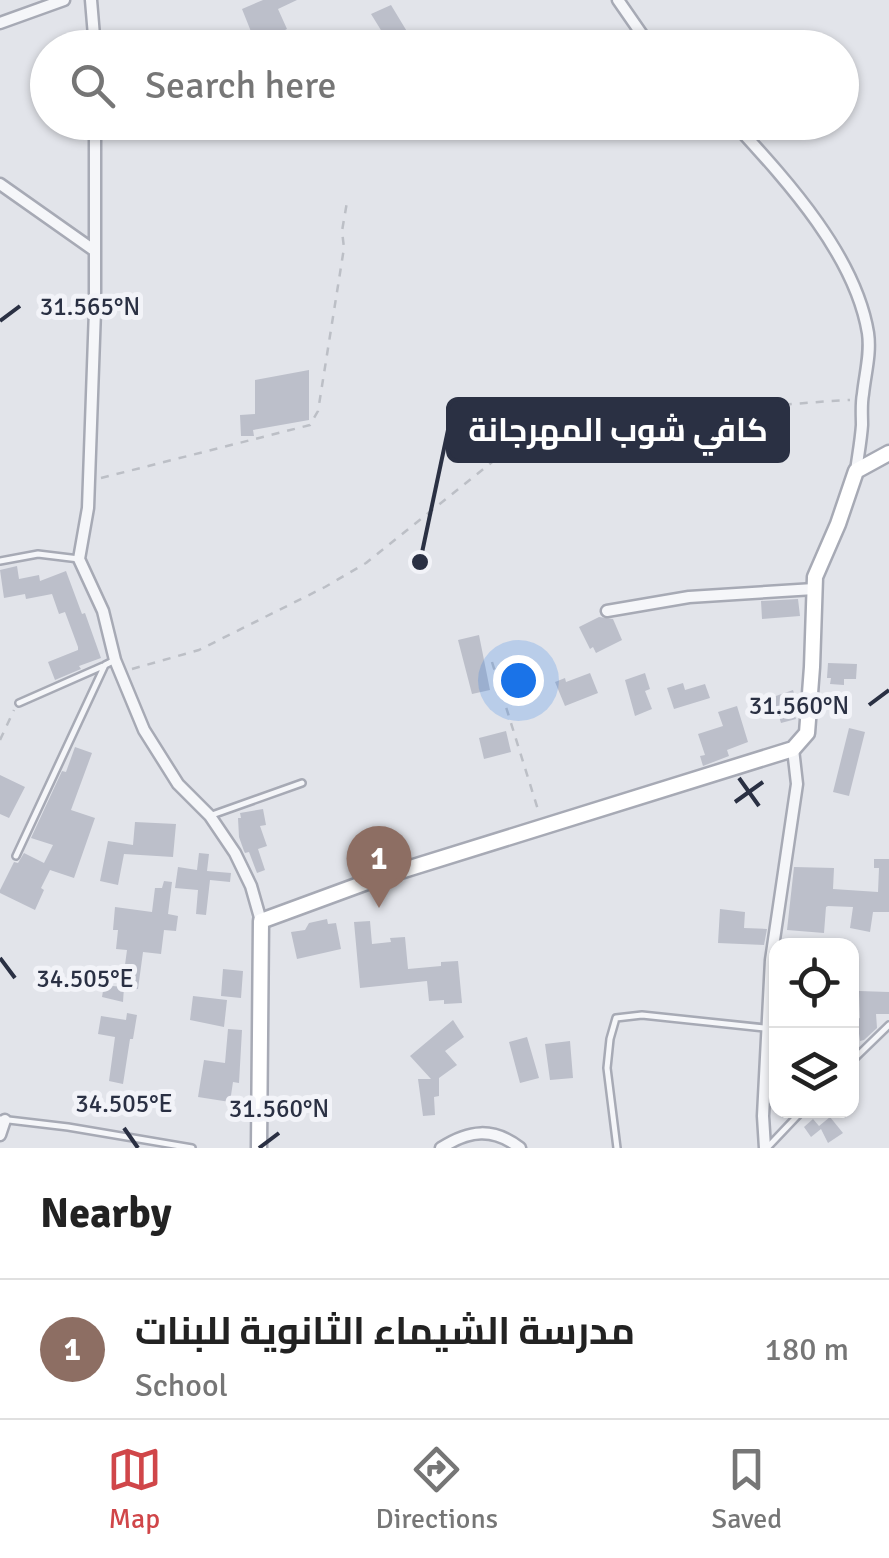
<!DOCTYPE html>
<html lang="en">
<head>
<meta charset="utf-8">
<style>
  :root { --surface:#fff; --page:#f6f6f6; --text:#222; --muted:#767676; --line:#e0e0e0; --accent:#d04649 }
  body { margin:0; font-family:Signika,Cairo,sans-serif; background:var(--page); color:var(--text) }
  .controls { position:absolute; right:30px; bottom:30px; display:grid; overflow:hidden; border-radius:20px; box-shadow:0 2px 8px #0004 }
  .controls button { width:90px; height:90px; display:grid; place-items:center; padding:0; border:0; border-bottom:2px solid var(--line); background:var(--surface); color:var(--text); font:50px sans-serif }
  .you { position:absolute; left:518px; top:680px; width:35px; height:35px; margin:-25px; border:8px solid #fff; border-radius:50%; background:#1a73e8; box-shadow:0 0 0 15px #1a73e833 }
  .badge { display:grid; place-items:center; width:65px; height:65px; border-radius:50%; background:var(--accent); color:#fff; font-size:32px; font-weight:700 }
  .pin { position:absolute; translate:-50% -82px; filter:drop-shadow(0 2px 5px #0008) }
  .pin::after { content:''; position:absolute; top:52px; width:35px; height:30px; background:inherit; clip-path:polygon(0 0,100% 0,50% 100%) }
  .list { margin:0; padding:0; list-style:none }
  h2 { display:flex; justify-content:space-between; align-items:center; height:130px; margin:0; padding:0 40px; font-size:42px }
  h2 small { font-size:32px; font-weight:400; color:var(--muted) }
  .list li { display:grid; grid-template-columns:65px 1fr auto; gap:30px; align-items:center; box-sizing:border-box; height:140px; padding:0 40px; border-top:2px solid var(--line) }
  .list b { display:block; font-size:38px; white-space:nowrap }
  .list p { margin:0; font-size:32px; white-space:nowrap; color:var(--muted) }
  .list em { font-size:32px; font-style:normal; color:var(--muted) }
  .icon { flex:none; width:55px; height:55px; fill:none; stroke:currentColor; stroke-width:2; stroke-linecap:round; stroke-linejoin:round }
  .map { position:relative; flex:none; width:889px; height:1148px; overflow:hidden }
  .search { position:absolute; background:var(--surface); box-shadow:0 2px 8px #0004; left:30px; right:30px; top:30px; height:110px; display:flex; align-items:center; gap:25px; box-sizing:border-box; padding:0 35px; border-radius:55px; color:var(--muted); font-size:38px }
  .sheet { height:270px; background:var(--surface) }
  nav { display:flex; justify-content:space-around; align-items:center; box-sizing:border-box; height:140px; border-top:2px solid var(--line); background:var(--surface); font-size:28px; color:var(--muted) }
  nav a { display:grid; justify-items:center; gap:5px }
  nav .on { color:var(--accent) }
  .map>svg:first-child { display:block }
  .building { fill:#bcbfca }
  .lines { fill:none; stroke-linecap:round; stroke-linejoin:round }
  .lane-casing { stroke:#a7aab5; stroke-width:10 }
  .street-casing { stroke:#a7aab5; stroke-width:15 }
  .secondary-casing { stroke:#a7aab5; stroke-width:19 }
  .path { stroke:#bcbfc6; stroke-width:2.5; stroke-dasharray:8 8; stroke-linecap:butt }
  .lane { stroke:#f5f6f9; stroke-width:5 }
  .street { stroke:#f5f6f9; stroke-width:10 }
  .secondary { stroke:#fff; stroke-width:14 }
  .ticks { fill:none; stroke:#2a3043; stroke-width:4 }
  .ticks-label { font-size:25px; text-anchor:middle; fill:#2a3043; stroke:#f2f3f8; stroke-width:10; stroke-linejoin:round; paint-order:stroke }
  .leader { fill:none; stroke:#2a3043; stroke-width:4 }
  .callout-dot { fill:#2a3043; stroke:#f2f3f8; stroke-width:4 }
  .callout { fill:#2a3043; stroke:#2a3043; stroke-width:4 }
  .callout-label { font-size:32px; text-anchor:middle; font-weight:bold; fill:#fff }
</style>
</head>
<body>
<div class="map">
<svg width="889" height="1148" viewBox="0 0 889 1148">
  <rect width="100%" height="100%" fill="#e2e4ea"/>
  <path class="building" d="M263,0H297L278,9L287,29L277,34L275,30L254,39L242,9Z
    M391,5L417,48H392L371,14Z
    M309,370V420L253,430L254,436H241L240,415L255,414V380Z
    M17,566L19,579L39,575L40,581L66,571L82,614L85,613L101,658L79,666L81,669L55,680L48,662L78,650V647L65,612L59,614L52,594L26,599L25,594L4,598L0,570Z
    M798,599L800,616L762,619L761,601Z
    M599,617L613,619L622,640L596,653L593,647L590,649L579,627Z
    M479,635L490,690L472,694L458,640Z
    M828,663L857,664L856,679H844V685L830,684L831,678H827Z
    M590,673L598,693L565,706L555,682L565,678L566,682Z
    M645,673L650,689L645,691L652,709L635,716L625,680Z
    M683,683L685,690L705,684L710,698L674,709L667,688Z
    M793,690L797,703H794L796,709L793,710L796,719L781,723L773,697Z
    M737,706L748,742L727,750L729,756L703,766L700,756L705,755L698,734L723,726L718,712Z
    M849,728L865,732L849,796L833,792Z
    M506,731L511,752L484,759L479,738Z
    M75,747L92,753L71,810L95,818L74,878L50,870L41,888L44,890L35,910L0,893V890L14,862L18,863L24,853L44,863L53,845L31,838L62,771L66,772Z
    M0,775L25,787L9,818L0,814Z
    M263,809L266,825L260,826L267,846L258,849L265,870L257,873L249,852L245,853L244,851L239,837L238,818H241L240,813Z
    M135,822L176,824L173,857L124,854L118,885L100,881L108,841L133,845Z
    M199,853L209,854L207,871L231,873L230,882L210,880L206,915L196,914L198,890L175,888L178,867L197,870Z
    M874,859H889V912H873L870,932L850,928L853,907L828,906L826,907L824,933L787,930L794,867L834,868L833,889L878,892L879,868H874Z
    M164,881L172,882L168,914L178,916L176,931L164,930L161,954L143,952L138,989L124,987L123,1002L102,997L104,985L122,987L127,950L116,949L118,930H113L115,907L152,912L155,888H162Z
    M720,909L745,912L744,928L767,929L764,945L718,943Z
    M327,919L328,924L336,923L341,949L297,959L291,932L305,930L309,923Z
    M370,921L372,944L391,942L390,938L405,937L408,969L441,966V962L458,961L462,1003L444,1004V1000L429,1001L427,981L360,988L354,922Z
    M223,969L243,971L241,998L221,996Z
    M859,991L889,992V1014H876L877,1028L864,1040L860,1041L857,1019L860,1018Z
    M193,996L227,1000L224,1027L190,1020Z
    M127,1013L137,1015L133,1039H130L123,1084L109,1081L115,1037L98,1034L101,1016L126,1020Z
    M453,1020L464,1037L445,1051L457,1065L439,1078V1096L434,1097L435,1115L423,1116L418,1079H431L410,1056Z
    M228,1029L242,1030L239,1083L233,1082L230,1102L198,1097L204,1060L225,1063Z
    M527,1037L539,1078L520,1083L509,1042Z
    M570,1041L573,1078L550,1080L545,1044Z
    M830,1117L843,1133L828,1143L821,1129L811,1137L804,1127L813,1119L819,1126Z"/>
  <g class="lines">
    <g class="lane-casing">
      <path id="lane" d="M0,561L38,554L79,559
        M19,703L103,666
        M212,815L302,783
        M16,856L105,665L115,660
        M852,1061L889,1025
        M0,1119L68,1127L192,1148
        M617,1148L607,1068L610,1039L616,1018L642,1015L765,1028
        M767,1148L803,1110"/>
    </g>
    <g class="street-casing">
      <path id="street" d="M91,0L95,48
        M618,0L643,36L655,48
        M0,23L64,0
        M95,122V310L88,508L79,559L103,611L115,660L144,730L178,784L210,816L235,853L251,886L261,921
        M733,122C785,179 855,254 868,333C871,354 865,374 863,394C861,404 862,415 862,425C861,440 858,456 856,471
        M0,184L95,251
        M607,611L689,597L814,589
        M0,1135L5,1120
        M441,1148C469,1130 493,1127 520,1148
        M765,1148L763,1116L771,960L797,784L793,749"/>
    </g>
    <g class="secondary-casing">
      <path id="secondary" d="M259,1148L261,921L378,878L793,749L807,733L812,667L815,577L838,524L856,471L889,453"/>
    </g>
    <path class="path" d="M101,478L310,425L318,411L344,248L342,231L347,202
      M492,662L539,813
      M132,669L199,650L325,587L366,563L511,447C543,436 576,434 610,428C690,415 770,404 850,400
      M0,740L14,710"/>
    <use href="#lane" class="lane"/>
    <use href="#street" class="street"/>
    <use href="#secondary" class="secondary"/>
  </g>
  <path class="ticks" d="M0,321L20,306M869,705L889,690M739,778L759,806M735,802L763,782M0,958L15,978M124,1128L138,1148M259,1148L279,1133"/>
  <g class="ticks-label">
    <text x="90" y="315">31.565°N</text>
    <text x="799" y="714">31.560°N</text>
    <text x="85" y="987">34.505°E</text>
    <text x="124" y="1112">34.505°E</text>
    <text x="279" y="1117">31.560°N</text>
  </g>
  <path class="leader" d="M420 562L448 430"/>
  <circle class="callout-dot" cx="420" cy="562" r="10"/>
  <rect class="callout" x="448" y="399" width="340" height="62" rx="10"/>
  <g class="callout-label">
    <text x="618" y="441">كافي شوب المهرجانة</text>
  </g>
</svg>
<div class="controls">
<button><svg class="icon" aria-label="locate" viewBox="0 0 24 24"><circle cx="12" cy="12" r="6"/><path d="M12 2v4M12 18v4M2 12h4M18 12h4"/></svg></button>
<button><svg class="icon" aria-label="layers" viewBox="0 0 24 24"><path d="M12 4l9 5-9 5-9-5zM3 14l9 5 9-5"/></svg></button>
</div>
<div class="you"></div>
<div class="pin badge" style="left:379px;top:908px;background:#8d6e63">1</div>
<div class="search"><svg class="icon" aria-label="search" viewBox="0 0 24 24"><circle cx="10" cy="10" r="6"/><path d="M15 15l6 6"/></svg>Search here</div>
</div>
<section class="sheet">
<h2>Nearby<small></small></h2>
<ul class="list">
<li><span class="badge" style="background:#8d6e63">1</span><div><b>مدرسة الشيماء الثانوية للبنات</b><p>School</p></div><em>180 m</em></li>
</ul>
</section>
<nav>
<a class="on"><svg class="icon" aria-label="map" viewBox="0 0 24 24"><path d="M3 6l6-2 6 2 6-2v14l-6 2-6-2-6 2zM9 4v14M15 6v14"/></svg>Map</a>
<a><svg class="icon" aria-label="directions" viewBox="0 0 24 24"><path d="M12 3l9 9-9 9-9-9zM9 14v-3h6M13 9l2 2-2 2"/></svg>Directions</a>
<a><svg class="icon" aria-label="saved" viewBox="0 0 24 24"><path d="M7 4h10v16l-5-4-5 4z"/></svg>Saved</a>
</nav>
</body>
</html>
